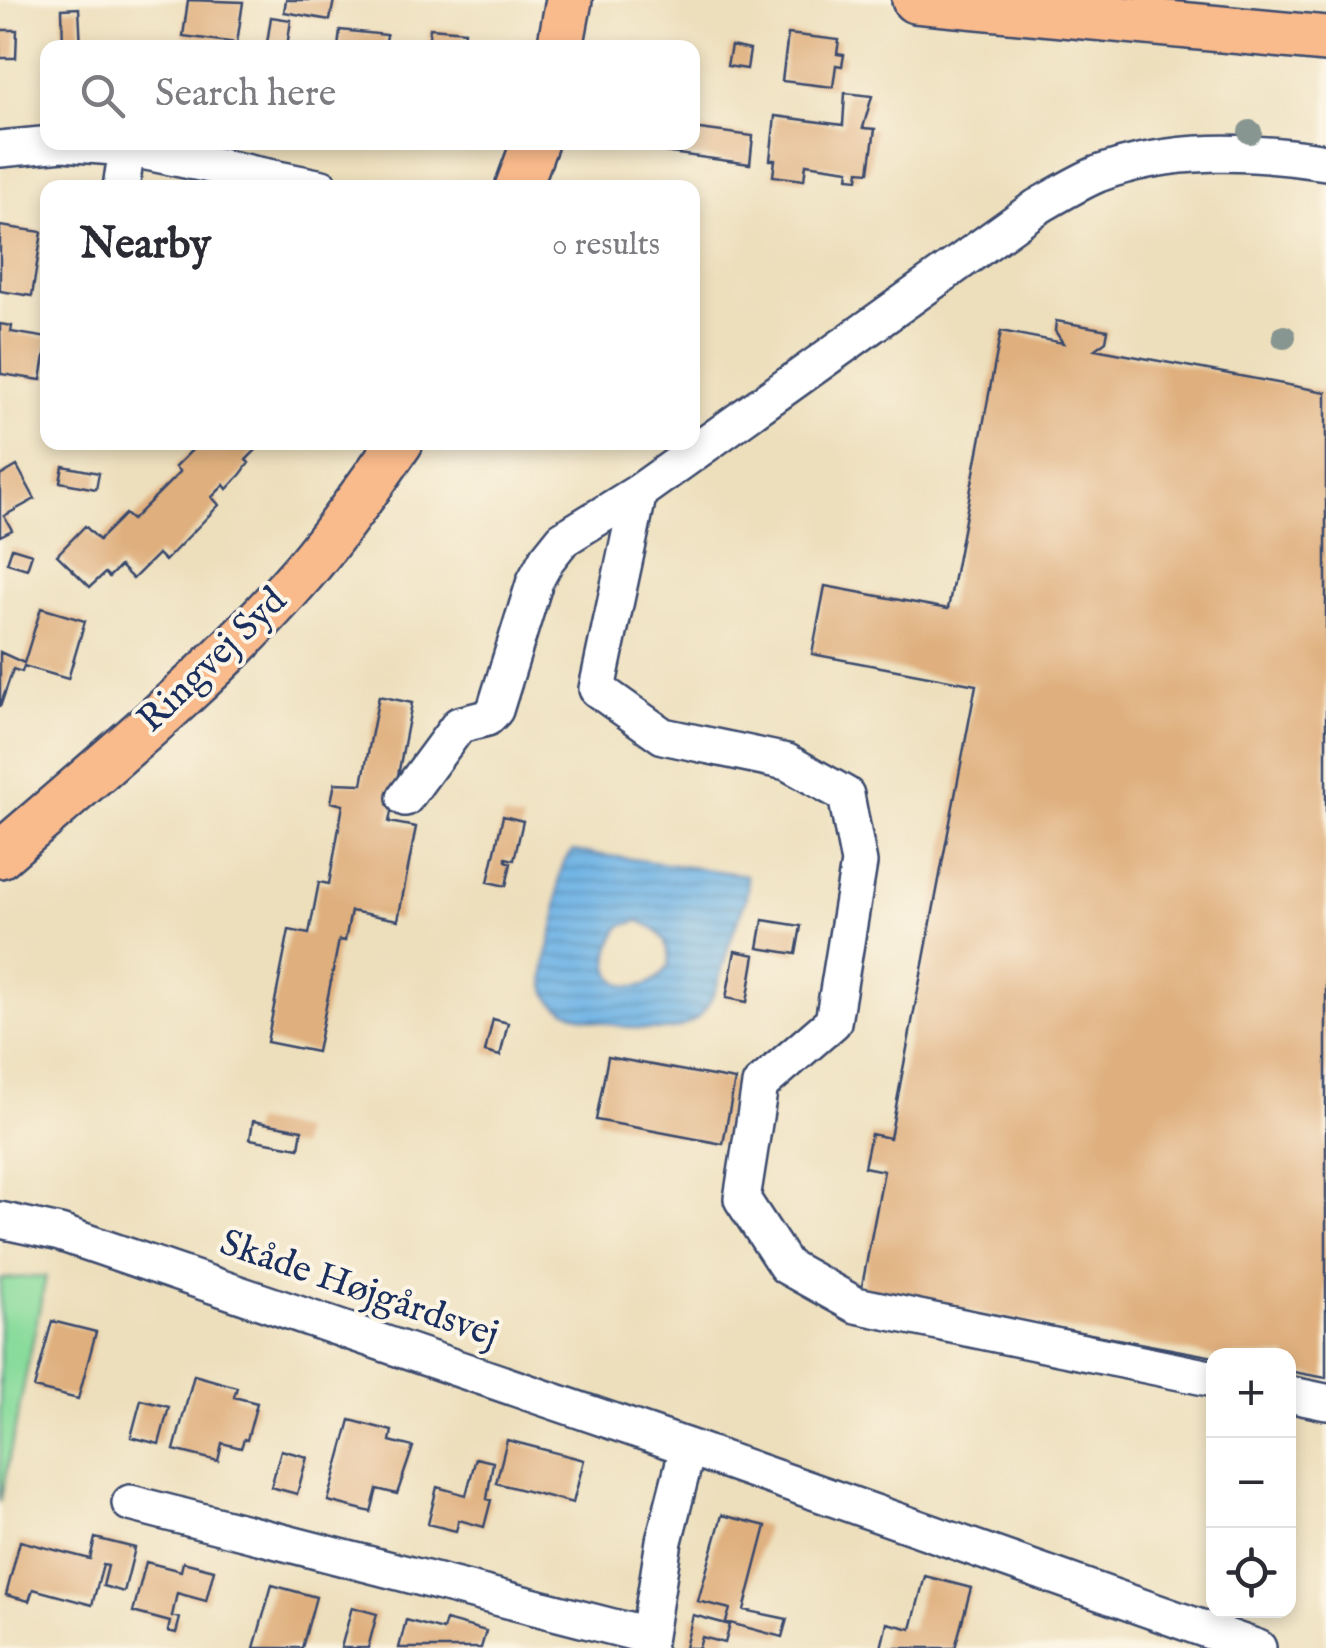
<!DOCTYPE html>
<html lang="en">
<head>
<meta charset="utf-8">
<style>
  :root { --surface:#fff; --page:#f2f2f3; --text:#2b2b33; --muted:#7c7c81; --line:#e1e1e2 }
  body { margin:0; font-family:"IM FELL English",serif; background:var(--page); color:var(--text) }
  .controls { position:absolute; right:30px; bottom:30px; display:grid; overflow:hidden; border-radius:20px; box-shadow:0 5px 15px #0003 }
  .controls button { width:90px; height:90px; display:grid; place-items:center; padding:0; border:0; border-bottom:2px solid var(--line); background:var(--surface); color:var(--text); font:50px sans-serif }
  .list { margin:0; padding:0; list-style:none }
  h2 { display:flex; justify-content:space-between; align-items:center; height:130px; margin:0; padding:0 40px; font-size:42px }
  h2 small { font-size:32px; font-weight:400; color:var(--muted) }
  .icon { flex:none; width:55px; height:55px; fill:none; stroke:currentColor; stroke-width:2; stroke-linecap:round; stroke-linejoin:round }
  .map { position:relative; flex:none; width:1326px; height:1648px; overflow:hidden }
  .search { position:absolute; background:var(--surface); box-shadow:0 5px 15px #0003; left:40px; top:40px; width:660px; height:110px; display:flex; align-items:center; gap:25px; box-sizing:border-box; padding:0 35px; border-radius:20px; color:var(--muted); font-size:38px }
  .panel { position:absolute; background:var(--surface); box-shadow:0 5px 15px #0003; left:40px; top:180px; width:660px; height:270px; border-radius:20px }
  .map>svg:first-child { display:block }
  .grass { fill:#89db9b; stroke:#52857c; stroke-width:2.5 }
  .water { fill:url(#water-rules); stroke:#4572a2; stroke-width:2.5; fill-rule:evenodd }
  .building { fill:#dfaf7d }
  .lines { fill:none; stroke-linecap:round; stroke-linejoin:round }
  .minor-casing { stroke:#3a496c; stroke-width:40 }
  .major-casing { stroke:#3a496c; stroke-width:50 }
  .minor { stroke:#fff; stroke-width:35 }
  .major { stroke:#fabb8c; stroke-width:45 }
  .tree { fill:#889691 }
  .labels { text-anchor:middle; dominant-baseline:central; stroke-width:8; stroke-linejoin:round; paint-order:stroke }
  .street-label { font-size:38px; fill:#1b2f5e; stroke:#fcf5e5 }
</style>
</head>
<body>
<div class="map">
<svg width="1326" height="1648" viewBox="0 0 1326 1648">
  <defs>
    <pattern id="water-rules" width="6" height="5" patternUnits="userSpaceOnUse" patternTransform="scale(2.5)"><rect width="6" height="5" fill="#6fb4e5"/><path d="M0 2.5h6" fill="none" stroke="#5a93bd"/></pattern>
  </defs>
  <rect width="100%" height="100%" fill="#fcf5e5"/>
  <filter id="ink" filterUnits="userSpaceOnUse"><feTurbulence type="fractalNoise" baseFrequency=".01" numOctaves="2"/><feDisplacementMap in="SourceGraphic" scale="20" xChannelSelector="R" yChannelSelector="G"/><feConvolveMatrix kernelMatrix="1 2 1 2 8 2 1 2 1" color-interpolation-filters="sRGB"/></filter>
  <filter id="wash" filterUnits="userSpaceOnUse"><feTurbulence type="fractalNoise" baseFrequency=".0048" numOctaves="4" result="noise"/><feDisplacementMap in="SourceGraphic" scale="40" xChannelSelector="R" yChannelSelector="G"/><feGaussianBlur stdDeviation="2.25" result="paint"/><feColorMatrix in="noise" values="0 0 0 0 0 0 0 0 0 0 0 0 0 0 0 0 0 1.4 0 .05"/><feComposite in="paint" operator="in"/></filter>
  <g filter="url(#wash)">
    <rect width="100%" height="100%" fill="#eddfbc"/>
    <path class="grass" d="M46,1276L0,1503V1279Z"/>
    <path class="water" d="M573,851L746,875C752,893 738,916 733,933C724,957 719,992 703,1012C694,1023 677,1030 663,1030C638,1031 560,1019 549,997C537,974 551,946 555,923C559,901 554,866 573,851ZM639,921C661,930 669,941 669,965C641,1008 583,984 621,926Z"/>
    <g id="blocks">
      <path class="building" d="M188,0L243,2L237,43L183,36Z
        M286,0H334L330,20L284,12Z
        M79,8L81,48H63L62,9Z
        M271,17L291,20L287,47L267,43Z
        M430,28L465,31L463,48H428Z
        M0,30H17L16,58H0Z
        M340,30L387,35L385,48H338Z
        M788,34L839,40L837,54L844,55L842,66L836,65L833,87L782,81Z
        M731,46L750,50L747,69L727,66Z
        M845,93L872,96L863,128L875,129L869,172L859,171L858,179L848,178L849,170L806,164L804,180L773,176L775,160H770L775,116L843,125Z
        M692,128L753,136L750,164L663,152L664,142H692Z
        M0,226L42,232L32,296L0,291Z
        M1056,321L1108,330L1106,341L1095,349L1326,392V1378L1288,1371V1356L1214,1357L861,1291L884,1171L864,1167L871,1134L890,1138L976,685L812,654L825,586L948,609L1001,331L1063,343L1055,331Z
        M0,324L12,326L11,332L48,338L41,380L1,374Z
        M200,442H258L261,445L246,460L249,463L241,474L227,489L224,485L212,497L219,505L165,561L158,554L133,579L120,566L109,577L105,573L90,587L57,555L85,526L99,540L125,514L132,520L180,472L175,467Z
        M17,466L35,499L4,516L12,530L0,536V476Z
        M63,466L99,473L96,489L60,482Z
        M12,548L32,554L27,569L7,563Z
        M41,608L85,621L68,679L24,666L22,672L13,669L0,707V652L24,663Z
        M379,696L412,703L389,822L416,827L398,920L351,911L345,941L339,940L317,1052L267,1042L289,930L309,934L319,882L329,884L343,805L331,802L335,783L362,784Z
        M503,816L523,821L514,860L506,858V861L511,863L506,886L488,882Z
        M763,920L801,926L796,954L758,948Z
        M735,951L755,955L747,1002L726,998Z
        M493,1019L508,1023L500,1056L485,1052Z
        M608,1057L735,1080L723,1144L596,1120Z
        M253,1121L302,1130L299,1148L250,1139Z
        M52,1321L96,1332L78,1399L34,1388Z
        M194,1375L237,1387L234,1397L257,1403L247,1440L244,1439L241,1448L222,1443L218,1461L174,1450Z
        M141,1400L169,1407L159,1444L131,1437Z
        M350,1420L392,1431L390,1441L413,1447L397,1494L377,1489L371,1512L328,1501Z
        M507,1440L584,1460L573,1503L496,1483Z
        M281,1450L307,1457L297,1494L271,1487Z
        M476,1458L493,1462L487,1499L491,1500L484,1527L459,1520L456,1531L428,1524L437,1487L466,1495Z
        M722,1515L766,1526L744,1610L787,1619L782,1637L726,1622L730,1609L698,1601Z
        M95,1538L135,1548L124,1592L103,1586L108,1566L103,1565L92,1605L33,1589L29,1601L6,1595L20,1541L90,1559Z
        M146,1562L181,1571L183,1562L214,1570L206,1601L177,1593L172,1616L180,1618L176,1633L168,1631L170,1622L133,1612Z
        M925,1576L971,1588L955,1648H881L887,1623L911,1629Z
        M272,1585L316,1597L302,1648H254Z
        M352,1607L377,1614L368,1648H341Z
        M693,1615L730,1625L725,1643L702,1637L699,1648H685Z
        M406,1620L443,1630L446,1620L486,1631L481,1648H399Z"/>
    </g>
  </g>
  <g filter="url(#ink)">
    <use href="#blocks" fill-opacity="0" stroke="#3a496c" stroke-width="2.5"/>
    <g class="lines">
      <g class="minor-casing">
        <path id="minor" d="M0,149L63,143L127,148L322,188
          M121,188L127,148
          M639,492L597,689L663,736L787,762L846,795L859,863L833,1022L760,1085L742,1199L786,1266L856,1305L1214,1379
          M405,798L459,725L487,718L495,710L535,581L547,559L563,539L639,492L1037,207C1056,196 1077,183 1098,174C1171,147 1250,150 1326,162
          M0,1220L60,1233L688,1447L1258,1648
          M1288,1394L1326,1402
          M130,1503L648,1636
          M647,1648L664,1541L688,1447"/>
      </g>
      <g class="major-casing">
        <path id="major" d="M915,0L1326,39
          M560,48L569,0
          M518,188L535,142
          M0,855C104,765 213,676 303,572C338,531 369,487 400,442"/>
      </g>
      <use href="#minor" class="minor"/>
      <use href="#major" class="major"/>
    </g>
    <g class="tree">
      <circle cx="1250" cy="132" r="12"/>
      <circle cx="1284" cy="337" r="12"/>
    </g>
  </g>
  <g class="labels">
    <g class="street-label">
      <text transform="translate(213 661) rotate(-44)">Ringvej Syd</text>
      <text transform="translate(359 1290) rotate(19)">Skåde Højgårdsvej</text>
    </g>
  </g>
</svg>
<div class="controls">
<button>+</button>
<button>−</button>
<button><svg class="icon" aria-label="locate" viewBox="0 0 24 24"><circle cx="12" cy="12" r="6"/><path d="M12 2v4M12 18v4M2 12h4M18 12h4"/></svg></button>
</div>
<div class="search"><svg class="icon" aria-label="search" viewBox="0 0 24 24"><circle cx="10" cy="10" r="6"/><path d="M15 15l6 6"/></svg>Search here</div>
<section class="panel">
<h2>Nearby<small>0 results</small></h2>
<ul class="list">
</ul>
</section>
</div>
</body>
</html>
